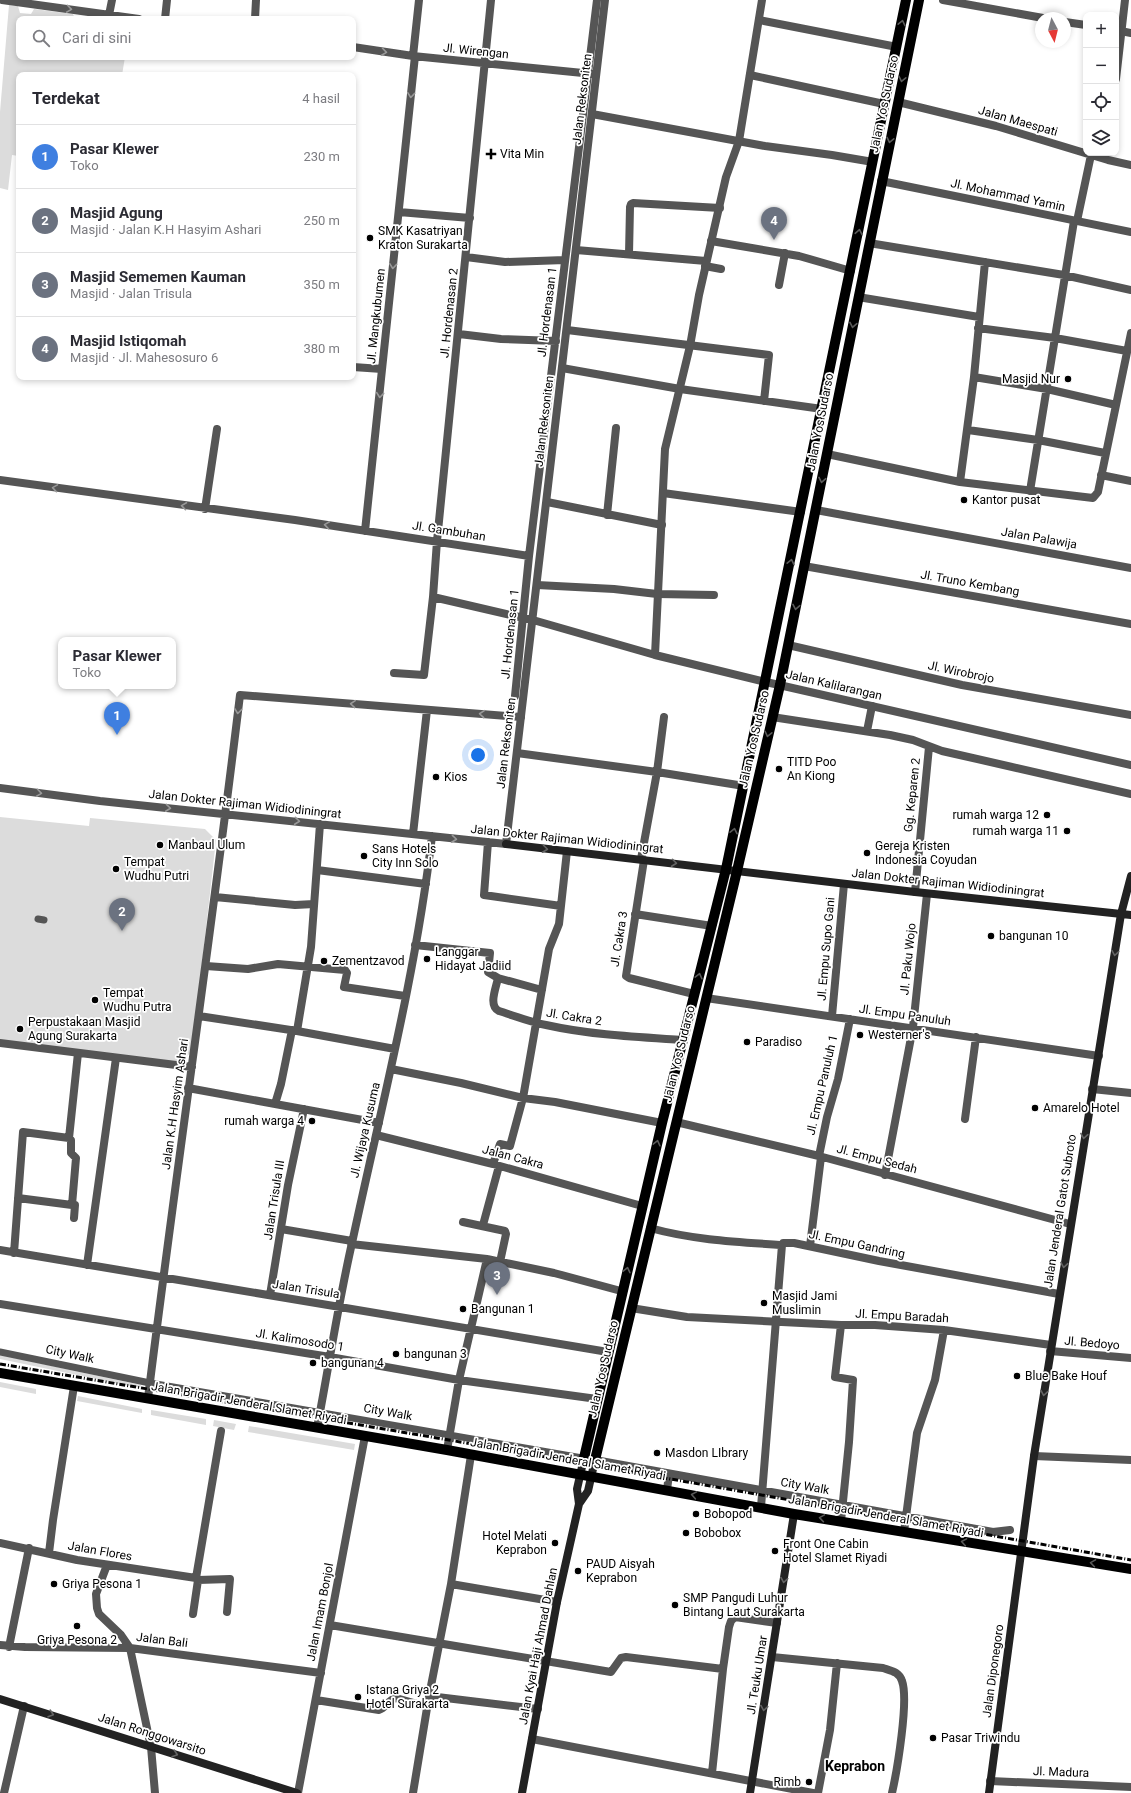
<!DOCTYPE html>
<html lang="id">
<head>
<meta charset="utf-8">
<style>
  :root { --surface:#fff; --page:#f7f7f7; --text:#2b2b33; --muted:#7c7c81; --line:#e1e1e2; --accent:#1a73e8 }
  body { margin:0; font-family:Roboto,sans-serif; background:var(--page); color:var(--text) }
  .controls { position:absolute; right:12px; top:12px; display:grid; overflow:hidden; border-radius:8px; box-shadow:0 2px 6px #0003 }
  .controls button { width:36px; height:36px; display:grid; place-items:center; padding:0; border:0; border-bottom:1px solid var(--line); background:var(--surface); color:var(--text); font:20px sans-serif }
  .compass { position:absolute; left:1035px; top:12px; width:36px; height:36px; border-radius:50%; background:var(--surface); box-shadow:0 2px 6px #0003; rotate:173deg }
  .you { position:absolute; left:478px; top:755px; width:14px; height:14px; margin:-10px; border:3px solid #fff; border-radius:50%; background:#1a73e8; box-shadow:0 0 0 6px #1a73e833 }
  .badge { display:grid; place-items:center; width:26px; height:26px; border-radius:50%; background:var(--accent); color:#fff; font-size:13px; font-weight:700 }
  .pin { position:absolute; translate:-50% -33px; filter:drop-shadow(0 1px 2px #0008) }
  .pin::after { content:''; position:absolute; top:21px; width:14px; height:12px; background:inherit; clip-path:polygon(0 0,100% 0,50% 100%) }
  .popup { position:absolute; left:58px; top:637px; width:118px; height:52px; box-sizing:border-box; display:grid; place-content:center; border-radius:8px; background:var(--surface); filter:drop-shadow(0 1px 3px #0005); font-size:13px; white-space:nowrap; color:var(--muted) }
  .popup b { font-size:15px; color:var(--text) }
  .popup::after { content:''; position:absolute; left:50%; top:100%; margin-left:-8px; border:8px solid transparent; border-top-color:var(--surface) }
  .list { margin:0; padding:0; list-style:none }
  h2 { display:flex; justify-content:space-between; align-items:center; height:52px; margin:0; padding:0 16px; font-size:17px }
  h2 small { font-size:13px; font-weight:400; color:var(--muted) }
  .list li { display:grid; grid-template-columns:26px 1fr auto; gap:12px; align-items:center; box-sizing:border-box; height:64px; padding:0 16px; border-top:1px solid var(--line) }
  .list b { display:block; font-size:15px; white-space:nowrap }
  .list p { margin:0; font-size:13px; white-space:nowrap; color:var(--muted) }
  .list em { font-size:13px; font-style:normal; color:var(--muted) }
  .icon { flex:none; width:22px; height:22px; fill:none; stroke:currentColor; stroke-width:2; stroke-linecap:round; stroke-linejoin:round }
  .map { position:relative; flex:none; width:1131px; height:1793px; overflow:hidden }
  .search { position:absolute; background:var(--surface); box-shadow:0 2px 6px #0003; left:16px; top:16px; width:340px; height:44px; display:flex; align-items:center; gap:10px; box-sizing:border-box; padding:0 14px; border-radius:8px; color:var(--muted); font-size:15px }
  .panel { position:absolute; background:var(--surface); box-shadow:0 2px 6px #0003; left:16px; top:72px; width:340px; height:308px; border-radius:8px }
  .map>svg:first-child { display:block }
  .green { fill:#dcdcdc }
  .lines { fill:none; stroke-linecap:round; stroke-linejoin:round }
  .pedestrian { stroke:#555; stroke-width:7 }
  .minor { stroke:#555; stroke-width:8 }
  .tertiary { stroke:#555; stroke-width:8 }
  .secondary { stroke:#222; stroke-width:8 }
  .primary { stroke:#000; stroke-width:10 }
  .rail { stroke:#000; stroke-width:3; stroke-dasharray:6 2 1 2; stroke-linecap:butt }
  .oneway { stroke:#999 }
  .oneway2 { stroke:#595959 }
  .oneway3 { stroke:#646464 }
  .poi-dot { fill:#000; stroke:#fff; stroke-width:1.5 }
  .labels { text-anchor:middle; dominant-baseline:central; stroke-width:3.5; stroke-linejoin:round; paint-order:stroke }
  .street-label { font-size:12px; fill:#000; stroke:#fff }
  .poi-label { font-size:12px; fill:#000; stroke:#fff; text-anchor:start }
  .quarter-label { font-size:14px; font-weight:bold; fill:#000; stroke:#fff }
</style>
</head>
<body>
<div class="map">
<svg width="1131" height="1793" viewBox="0 0 1131 1793">
  <rect width="100%" height="100%" fill="#fff"/>
  <path class="green" d="M9,5L18,6L20,13L31,14L34,9L73,14L75,19H19V57H125L122,75H19V156L12,155L8,190L0,188V112Z
    M0,817L89,826L90,818L205,829L216,840L192,1052L176,1064L0,1040Z
    M0,1355L141,1385L140,1388L0,1359Z
    M0,1382L36,1389V1394L0,1387Z
    M78,1396L142,1409V1413L77,1401Z
    M151,1410L206,1419V1425L151,1415Z
    M214,1420L236,1424L234,1430L213,1426Z
    M249,1426L355,1444L354,1450L248,1432Z"/>
  <g class="lines">
    <path class="pedestrian" d="M38,919L44,920
      M0,1352L150,1383L588,1459"/>
    <path class="minor" d="M2,0L139,19
      M109,15L112,0
      M165,19L167,0
      M255,19L256,0
      M759,20L897,47
      M353,47L413,56L593,74
      M413,56L419,0
      M750,75L884,104
      M1116,79L1125,0
      M898,102L996,126L1108,160L1131,165
      M592,114L765,146L832,155L873,162
      M399,212L470,218
      M1077,221L1091,155
      M711,241L799,256L851,271
      M869,243L1064,275L1131,290
      M576,250L706,261
      M629,254L630,207L631,204L633,203L720,208
      M466,257L505,262L565,260
      M705,266L721,269
      M779,285L785,253
      M858,297L979,317
      M978,328L1055,338L1127,351
      M567,330L769,355L764,401
      M459,334L501,339L556,341
      M353,367L382,369
      M562,368L680,389L822,409
      M974,377L1047,389L1116,405
      M968,430L1038,440L1105,453
      M827,454L960,482L1093,498L1098,492L1131,333
      M1101,475L1131,481
      M0,480L295,520L529,556
      M960,482L974,377L985,262
      M1030,491L1074,221
      M663,493L801,512
      M547,502L662,525
      M205,509L217,429
      M816,510L1131,568
      M607,515L616,428
      M365,531L415,56
      M804,566L1131,624
      M537,585L614,589L657,594L714,595
      M433,597L528,619
      M788,645L962,685L1131,715
      M394,673L424,675L433,597L437,541L491,0
      M515,696L529,556L597,0
      M772,717L890,735L913,740L942,751L1131,794
      M867,731L872,706
      M517,753L657,772L664,717
      M0,788L100,801L506,844
      M413,834L427,710
      M488,842L484,895L561,906
      M641,859L657,772L744,786
      M644,860L626,976L629,978L694,994
      M317,870L426,884
      M915,892L929,747
      M215,897L295,905L314,904
      M635,914L712,926
      M415,945L490,953L488,972L498,978L542,990
      M206,966L248,969L278,964L345,970L347,973L344,987L405,996
      M498,978C496,988 488,1006 499,1011C515,1016 530,1022 546,1025C591,1035 637,1037 682,1040
      M706,998L1099,1056
      M199,1016L297,1031L395,1049
      M832,1016L844,884
      M297,1031L311,947L320,824
      M0,1043L192,1067
      M391,1069L461,1083L523,1098L555,1102L662,1123
      M188,1088L379,1123
      M1092,1089L1131,1093
      M275,1104L281,1084L292,1030
      M965,1119L976,1037
      M676,1122L819,1156L1070,1224
      M376,1135L493,1164L642,1206
      M819,1156L827,1117L838,1079L850,1019
      M493,1164L500,1144L510,1146L523,1098L549,949L559,924L567,851
      M885,1175L913,1027L927,894
      M18,1198L72,1205L76,1158L71,1153V1140L69,1138L78,1053
      M72,1205H75L74,1218
      M463,1222L505,1231L506,1234L500,1262
      M483,1225L499,1166
      M650,1228C693,1240 738,1242 782,1245L783,1243H794L879,1261L1059,1294
      M281,1229L352,1241
      M351,1244L487,1259L554,1273L621,1291
      M810,1246L821,1157
      M0,1250L608,1352
      M14,1253L23,1132L69,1138
      M87,1265L116,1058
      M270,1295L288,1185L304,1109
      M0,1304L330,1357L459,1380L597,1399
      M631,1308L687,1317L841,1325H875L944,1330L1051,1345
      M1050,1351L1131,1358
      M148,1398C177,1164 212,930 240,695L521,717
      M317,1428C329,1366 338,1304 352,1243C381,1108 416,974 432,836
      M447,1450L459,1380L487,1259
      M1034,1456L1131,1460
      M595,1460L993,1532L1010,1530
      M667,1490L669,1474
      M761,1507L782,1245
      M841,1521L849,1442L853,1380L835,1377L841,1325
      M904,1532L917,1433L935,1380L944,1330
      M0,1543L77,1560L196,1578
      M49,1553L53,1520L74,1386
      M107,1565L96,1594L97,1608L99,1614L121,1635L130,1648L151,1747L155,1793
      M198,1580L230,1579L227,1612
      M451,1584L557,1602
      M193,1614L198,1580L196,1578L221,1431
      M330,1625L611,1672L621,1658L626,1657L723,1669L712,1773
      M0,1645L25,1647L130,1648L321,1673
      M9,1647L29,1548
      M772,1657L883,1668C892,1671 899,1672 902,1681C909,1700 897,1771 892,1793
      M723,1669L729,1627L731,1621L735,1617L777,1623
      M429,1696L538,1709
      M316,1700L379,1710C386,1708 388,1700 396,1698L428,1707
      M532,1739L813,1793
      M990,1781L1131,1787
      M4,1793L24,1706
      M298,1793L365,1436
      M413,1793L429,1696L451,1584L471,1455
      M818,1793L830,1730L837,1663"/>
    <path class="tertiary" d="M943,0L1043,18
      M1065,22L1086,25
      M1116,30L1131,33
      M881,181L1131,232
      M533,620L655,655L766,682L1131,765
      M655,655L665,449L690,346L699,295L726,177L739,141L762,0
      M506,844L605,0"/>
    <path class="secondary" d="M506,844L915,892L1131,915
      M579,1504L588,1491L595,1460
      M0,1699L297,1793
      M522,1793L557,1602L579,1504L577,1489L584,1458
      M750,1793L794,1514
      M989,1793L1034,1456L1121,914L1131,876"/>
    <path class="primary" d="M0,1373L447,1450L794,1514L1131,1569
      M584,1458L662,1123L726,869L906,0
      M595,1460L737,871L780,685L919,0"/>
    <path class="rail" d="M0,1364L449,1440L1131,1560"/>
  </g>
  <defs><path id="oneway-chevron" d="M-2-3.5L2.5 0L-2 3.5" fill="none" stroke-width="1.6" stroke-linecap="round" stroke-linejoin="round"/></defs>
  <g class="oneway">
    <use href="#oneway-chevron" transform="translate(69 9) rotate(8)"/>
    <use href="#oneway-chevron" transform="translate(384 52) rotate(8)"/>
    <use href="#oneway-chevron" transform="translate(411 95) rotate(96)"/>
    <use href="#oneway-chevron" transform="translate(393 266) rotate(96)"/>
    <use href="#oneway-chevron" transform="translate(380 395) rotate(96)"/>
    <use href="#oneway-chevron" transform="translate(55 488) rotate(-171)"/>
    <use href="#oneway-chevron" transform="translate(184 506) rotate(-172)"/>
    <use href="#oneway-chevron" transform="translate(327 525) rotate(-172)"/>
    <use href="#oneway-chevron" transform="translate(353 704) rotate(-175)"/>
    <use href="#oneway-chevron" transform="translate(238 711) rotate(97)"/>
    <use href="#oneway-chevron" transform="translate(482 714) rotate(-175)"/>
    <use href="#oneway-chevron" transform="translate(39 793) rotate(8)"/>
    <use href="#oneway-chevron" transform="translate(168 808) rotate(6)"/>
    <use href="#oneway-chevron" transform="translate(297 821) rotate(6)"/>
    <use href="#oneway-chevron" transform="translate(454 839) rotate(6)"/>
  </g>
  <g class="oneway2">
    <use href="#oneway-chevron" transform="translate(902 23) rotate(-78)"/>
    <use href="#oneway-chevron" transform="translate(902 79) rotate(102)"/>
    <use href="#oneway-chevron" transform="translate(890 140) rotate(102)"/>
    <use href="#oneway-chevron" transform="translate(859 232) rotate(-79)"/>
    <use href="#oneway-chevron" transform="translate(853 325) rotate(101)"/>
    <use href="#oneway-chevron" transform="translate(822 480) rotate(101)"/>
    <use href="#oneway-chevron" transform="translate(791 562) rotate(-78)"/>
    <use href="#oneway-chevron" transform="translate(796 607) rotate(101)"/>
    <use href="#oneway-chevron" transform="translate(768 734) rotate(103)"/>
    <use href="#oneway-chevron" transform="translate(734 831) rotate(-78)"/>
    <use href="#oneway-chevron" transform="translate(699 976) rotate(-76)"/>
    <use href="#oneway-chevron" transform="translate(657 1143) rotate(-76)"/>
    <use href="#oneway-chevron" transform="translate(627 1270) rotate(-77)"/>
    <use href="#oneway-chevron" transform="translate(694 1495) rotate(-170)"/>
    <use href="#oneway-chevron" transform="translate(822 1518) rotate(-171)"/>
    <use href="#oneway-chevron" transform="translate(964 1542) rotate(-170)"/>
    <use href="#oneway-chevron" transform="translate(1093 1563) rotate(-171)"/>
  </g>
  <g class="oneway3">
    <use href="#oneway-chevron" transform="translate(545 849) rotate(7)"/>
    <use href="#oneway-chevron" transform="translate(674 863) rotate(7)"/>
    <use href="#oneway-chevron" transform="translate(1115 953) rotate(99)"/>
    <use href="#oneway-chevron" transform="translate(1084 1136) rotate(99)"/>
    <use href="#oneway-chevron" transform="translate(1064 1265) rotate(99)"/>
    <use href="#oneway-chevron" transform="translate(1044 1393) rotate(99)"/>
    <use href="#oneway-chevron" transform="translate(784 1580) rotate(99)"/>
    <use href="#oneway-chevron" transform="translate(764 1708) rotate(99)"/>
    <use href="#oneway-chevron" transform="translate(51 1714) rotate(18)"/>
    <use href="#oneway-chevron" transform="translate(175 1754) rotate(18)"/>
  </g>
  <g class="poi-dot">
    <path d="M489 148h4v4h4v4h-4v4h-4v-4h-4v-4h4z"/>
    <circle cx="370" cy="238" r="4"/>
    <circle cx="1068" cy="379" r="4"/>
    <circle cx="964" cy="500" r="4"/>
    <circle cx="779" cy="769" r="4"/>
    <circle cx="436" cy="777" r="4"/>
    <circle cx="1047" cy="815" r="4"/>
    <circle cx="1067" cy="831" r="4"/>
    <circle cx="160" cy="845" r="4"/>
    <circle cx="867" cy="853" r="4"/>
    <circle cx="364" cy="856" r="4"/>
    <circle cx="116" cy="869" r="4"/>
    <circle cx="991" cy="936" r="4"/>
    <circle cx="427" cy="959" r="4"/>
    <circle cx="324" cy="961" r="4"/>
    <circle cx="95" cy="1000" r="4"/>
    <circle cx="20" cy="1029" r="4"/>
    <circle cx="860" cy="1035" r="4"/>
    <circle cx="747" cy="1042" r="4"/>
    <circle cx="1035" cy="1108" r="4"/>
    <circle cx="312" cy="1121" r="4"/>
    <circle cx="764" cy="1303" r="4"/>
    <circle cx="463" cy="1309" r="4"/>
    <circle cx="396" cy="1354" r="4"/>
    <circle cx="313" cy="1363" r="4"/>
    <circle cx="1017" cy="1376" r="4"/>
    <circle cx="657" cy="1453" r="4"/>
    <circle cx="696" cy="1514" r="4"/>
    <circle cx="686" cy="1533" r="4"/>
    <circle cx="555" cy="1543" r="4"/>
    <circle cx="775" cy="1551" r="4"/>
    <circle cx="578" cy="1571" r="4"/>
    <circle cx="54" cy="1584" r="4"/>
    <circle cx="675" cy="1605" r="4"/>
    <circle cx="77" cy="1626" r="4"/>
    <circle cx="358" cy="1697" r="4"/>
    <circle cx="933" cy="1738" r="4"/>
    <circle cx="809" cy="1782" r="4"/>
  </g>
  <g class="labels">
    <g class="street-label">
      <text transform="translate(476 51) rotate(6)">Jl. Wirengan</text>
      <text transform="translate(582 99) rotate(-83)">Jalan Reksoniten</text>
      <text transform="translate(884 104) rotate(-78)">Jalan Yos Sudarso</text>
      <text transform="translate(1018 121) rotate(16)">Jalan Maespati</text>
      <text transform="translate(1008 195) rotate(12)">Jl. Mohammad Yamin</text>
      <text transform="translate(547 312) rotate(-83)">Jl. Hordenasan 1</text>
      <text transform="translate(449 313) rotate(-84)">Jl. Hordenasan 2</text>
      <text transform="translate(376 316) rotate(-84)">Jl. Mangkubumen</text>
      <text transform="translate(544 421) rotate(-83)">Jalan Reksoniten</text>
      <text transform="translate(820 422) rotate(-79)">Jalan Yos Sudarso</text>
      <text transform="translate(449 531) rotate(9)">Jl. Gambuhan</text>
      <text transform="translate(1039 538) rotate(10)">Jalan Palawija</text>
      <text transform="translate(970 583) rotate(10)">Jl. Truno Kembang</text>
      <text transform="translate(510 634) rotate(-84)">Jl. Hordenasan 1</text>
      <text transform="translate(961 672) rotate(12)">Jl. Wirobrojo</text>
      <text transform="translate(834 685) rotate(13)">Jalan Kalilarangan</text>
      <text transform="translate(754 739) rotate(-77)">Jalan Yos Sudarso</text>
      <text transform="translate(506 743) rotate(-83)">Jalan Reksoniten</text>
      <text transform="translate(912 795) rotate(-84)">Gg. Keparen 2</text>
      <text transform="translate(245 804) rotate(6)">Jalan Dokter Rajiman Widiodiningrat</text>
      <text transform="translate(567 839) rotate(6)">Jalan Dokter Rajiman Widiodiningrat</text>
      <text transform="translate(948 883) rotate(6)">Jalan Dokter Rajiman Widiodiningrat</text>
      <text transform="translate(619 939) rotate(-81)">Jl. Cakra 3</text>
      <text transform="translate(826 949) rotate(-85)">Jl. Empu Supo Gani</text>
      <text transform="translate(908 959) rotate(-84)">Jl. Paku Wojo</text>
      <text transform="translate(905 1015) rotate(8)">Jl. Empu Panuluh</text>
      <text transform="translate(574 1017) rotate(9)">Jl. Cakra 2</text>
      <text transform="translate(679 1054) rotate(-76)">Jalan Yos Sudarso</text>
      <text transform="translate(822 1085) rotate(-77)">Jl. Empu Panuluh 1</text>
      <text transform="translate(175 1104) rotate(-82)">Jalan K.H Hasyim Ashari</text>
      <text transform="translate(365 1130) rotate(-77)">Jl. Wijaya Kusuma</text>
      <text transform="translate(513 1157) rotate(15)">Jalan Cakra</text>
      <text transform="translate(877 1159) rotate(15)">Jl. Empu Sedah</text>
      <text transform="translate(274 1200) rotate(-81)">Jalan Trisula III</text>
      <text transform="translate(1060 1211) rotate(-81)">Jalan Jenderal Gatot Subroto</text>
      <text transform="translate(857 1244) rotate(12)">Jl. Empu Gandring</text>
      <text transform="translate(306 1289) rotate(9)">Jalan Trisula</text>
      <text transform="translate(902 1316) rotate(3)">Jl. Empu Baradah</text>
      <text transform="translate(300 1340) rotate(9)">Jl. Kalimosodo 1</text>
      <text transform="translate(1092 1343) rotate(5)">Jl. Bedoyo</text>
      <text transform="translate(70 1354) rotate(12)">City Walk</text>
      <text transform="translate(603 1369) rotate(-77)">Jalan Yos Sudarso</text>
      <text transform="translate(249 1403) rotate(10)">Jalan Brigadir Jenderal Slamet Riyadi</text>
      <text transform="translate(388 1412) rotate(10)">City Walk</text>
      <text transform="translate(568 1459) rotate(10)">Jalan Brigadir Jenderal Slamet Riyadi</text>
      <text transform="translate(805 1486) rotate(10)">City Walk</text>
      <text transform="translate(886 1516) rotate(10)">Jalan Brigadir Jenderal Slamet Riyadi</text>
      <text transform="translate(100 1551) rotate(10)">Jalan Flores</text>
      <text transform="translate(320 1612) rotate(-79)">Jalan Imam Bonjol</text>
      <text transform="translate(162 1640) rotate(7)">Jalan Bali</text>
      <text transform="translate(538 1646) rotate(-79)">Jalan Kyai Haji Ahmad Dahlan</text>
      <text transform="translate(993 1671) rotate(-82)">Jalan Diponegoro</text>
      <text transform="translate(757 1675) rotate(-81)">Jl. Teuku Umar</text>
      <text transform="translate(152 1734) rotate(18)">Jalan Ronggowarsito</text>
      <text transform="translate(1061 1772) rotate(2)">Jl. Madura</text>
    </g>
    <g class="poi-label">
      <text x="500" y="154">Vita Min</text>
      <text x="378" y="231">SMK Kasatriyan<tspan x="378" dy="14">Kraton Surakarta</tspan></text>
      <text x="1060" y="379" text-anchor="end">Masjid Nur</text>
      <text x="972" y="500">Kantor pusat</text>
      <text x="787" y="762">TITD Poo<tspan x="787" dy="14">An Kiong</tspan></text>
      <text x="444" y="777">Kios</text>
      <text x="1039" y="815" text-anchor="end">rumah warga 12</text>
      <text x="1059" y="831" text-anchor="end">rumah warga 11</text>
      <text x="168" y="845">Manbaul Ulum</text>
      <text x="875" y="846">Gereja Kristen<tspan x="875" dy="14">Indonesia Coyudan</tspan></text>
      <text x="372" y="849">Sans Hotels<tspan x="372" dy="14">City Inn Solo</tspan></text>
      <text x="124" y="862">Tempat<tspan x="124" dy="14">Wudhu Putri</tspan></text>
      <text x="999" y="936">bangunan 10</text>
      <text x="435" y="952">Langgar<tspan x="435" dy="14">Hidayat Jadiid</tspan></text>
      <text x="332" y="961">Zementzavod</text>
      <text x="103" y="993">Tempat<tspan x="103" dy="14">Wudhu Putra</tspan></text>
      <text x="28" y="1022">Perpustakaan Masjid<tspan x="28" dy="14">Agung Surakarta</tspan></text>
      <text x="868" y="1035">Westerner's</text>
      <text x="755" y="1042">Paradiso</text>
      <text x="1043" y="1108">Amarelo Hotel</text>
      <text x="304" y="1121" text-anchor="end">rumah warga 4</text>
      <text x="772" y="1296">Masjid Jami<tspan x="772" dy="14">Muslimin</tspan></text>
      <text x="471" y="1309">Bangunan 1</text>
      <text x="404" y="1354">bangunan 3</text>
      <text x="321" y="1363">bangunan 4</text>
      <text x="1025" y="1376">Blue Bake Houf</text>
      <text x="665" y="1453">Masdon LIbrary</text>
      <text x="704" y="1514">Bobopod</text>
      <text x="694" y="1533">Bobobox</text>
      <text x="547" y="1536" text-anchor="end">Hotel Melati<tspan x="547" dy="14">Keprabon</tspan></text>
      <text x="783" y="1544">Front One Cabin<tspan x="783" dy="14">Hotel Slamet Riyadi</tspan></text>
      <text x="586" y="1564">PAUD Aisyah<tspan x="586" dy="14">Keprabon</tspan></text>
      <text x="62" y="1584">Griya Pesona 1</text>
      <text x="683" y="1598">SMP Pangudi Luhur<tspan x="683" dy="14">Bintang Laut Surakarta</tspan></text>
      <text x="77" y="1640" text-anchor="middle">Griya Pesona 2</text>
      <text x="366" y="1690">Istana Griya 2<tspan x="366" dy="14">Hotel Surakarta</tspan></text>
      <text x="941" y="1738">Pasar Triwindu</text>
      <text x="801" y="1782" text-anchor="end">Rimb</text>
    </g>
    <g class="quarter-label">
      <text x="855" y="1766">Keprabon</text>
    </g>
  </g>
</svg>
<div class="controls">
<button>+</button>
<button>−</button>
<button><svg class="icon" aria-label="locate" viewBox="0 0 24 24"><circle cx="12" cy="12" r="6"/><path d="M12 2v4M12 18v4M2 12h4M18 12h4"/></svg></button>
<button><svg class="icon" aria-label="layers" viewBox="0 0 24 24"><path d="M12 4l9 5-9 5-9-5zM3 14l9 5 9-5"/></svg></button>
</div>
<svg class="compass" viewBox="-18 -18 36 36"><path d="M0-13l5 13h-10z" fill="#e53935"/><path d="M0 13l5-13h-10z" fill="#7c7c81"/></svg>
<div class="you"></div>
<div class="pin badge" style="left:117px;top:735px;background:#3f7fe0">1</div>
<div class="popup"><b>Pasar Klewer</b>Toko</div>
<div class="pin badge" style="left:122px;top:931px;background:#6b7280">2</div>
<div class="pin badge" style="left:497px;top:1295px;background:#6b7280">3</div>
<div class="pin badge" style="left:774px;top:240px;background:#6b7280">4</div>
<div class="search"><svg class="icon" aria-label="search" viewBox="0 0 24 24"><circle cx="10" cy="10" r="6"/><path d="M15 15l6 6"/></svg>Cari di sini</div>
<section class="panel">
<h2>Terdekat<small>4 hasil</small></h2>
<ul class="list">
<li><span class="badge" style="background:#3f7fe0">1</span><div><b>Pasar Klewer</b><p>Toko</p></div><em>230 m</em></li>
<li><span class="badge" style="background:#6b7280">2</span><div><b>Masjid Agung</b><p>Masjid · Jalan K.H Hasyim Ashari</p></div><em>250 m</em></li>
<li><span class="badge" style="background:#6b7280">3</span><div><b>Masjid Sememen Kauman</b><p>Masjid · Jalan Trisula</p></div><em>350 m</em></li>
<li><span class="badge" style="background:#6b7280">4</span><div><b>Masjid Istiqomah</b><p>Masjid · Jl. Mahesosuro 6</p></div><em>380 m</em></li>
</ul>
</section>
</div>
</body>
</html>
